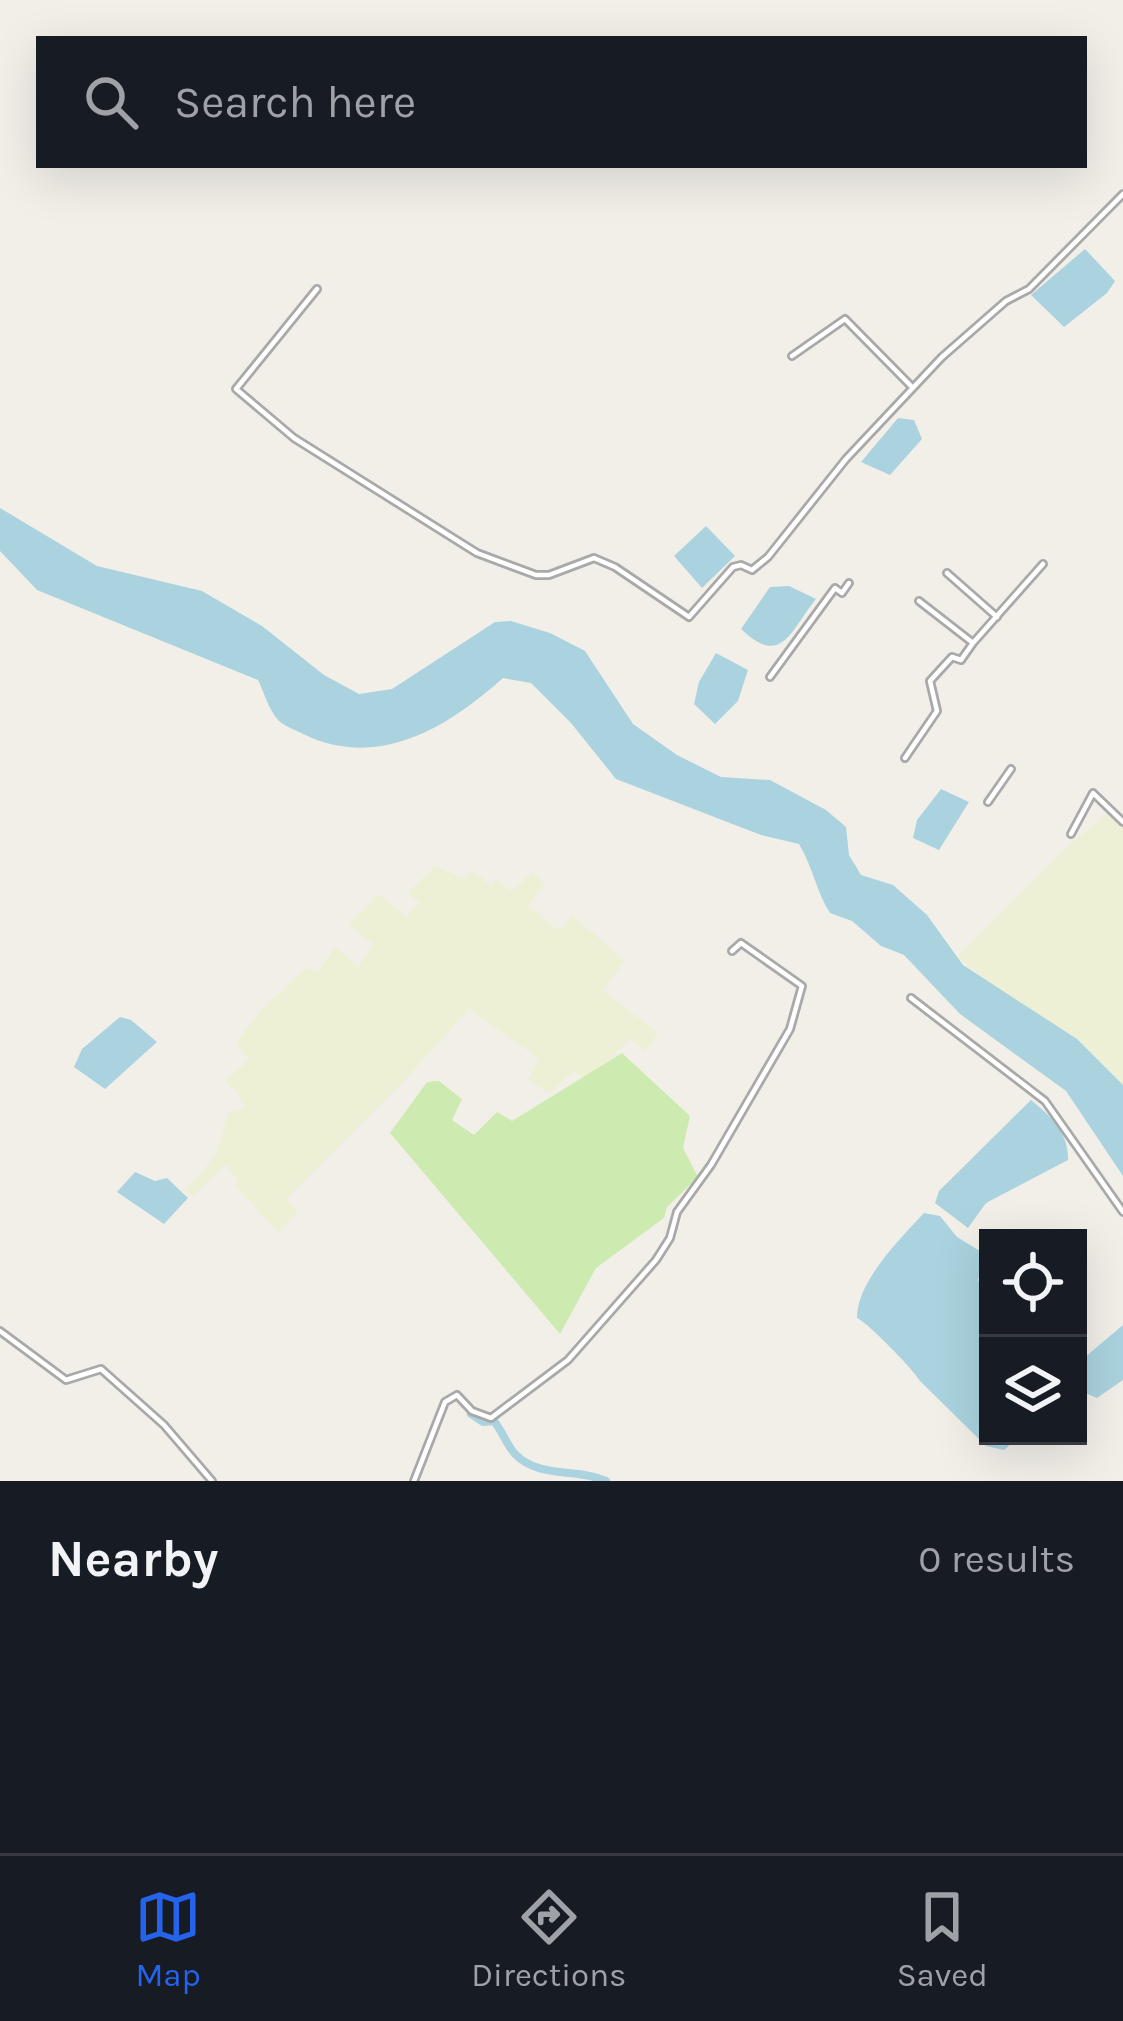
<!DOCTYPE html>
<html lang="en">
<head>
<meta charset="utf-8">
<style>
  :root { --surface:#171b24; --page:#20242c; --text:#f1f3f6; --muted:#9ea1a6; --line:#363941; --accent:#2563eb }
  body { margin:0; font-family:Karla,sans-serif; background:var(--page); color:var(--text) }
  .controls { position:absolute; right:36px; bottom:36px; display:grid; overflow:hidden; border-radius:0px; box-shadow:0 12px 48px #0002 }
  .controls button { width:108px; height:108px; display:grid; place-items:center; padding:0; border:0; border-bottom:3px solid var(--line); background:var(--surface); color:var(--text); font:60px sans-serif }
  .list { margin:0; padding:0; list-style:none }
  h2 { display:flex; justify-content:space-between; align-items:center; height:156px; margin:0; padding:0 48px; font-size:51px }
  h2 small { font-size:39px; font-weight:400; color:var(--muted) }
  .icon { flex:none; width:66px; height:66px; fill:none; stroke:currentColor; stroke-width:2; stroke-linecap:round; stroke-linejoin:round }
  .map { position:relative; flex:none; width:1123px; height:1481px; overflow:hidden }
  .search { position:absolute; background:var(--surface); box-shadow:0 12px 48px #0002; left:36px; right:36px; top:36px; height:132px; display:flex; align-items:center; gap:30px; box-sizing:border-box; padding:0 42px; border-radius:0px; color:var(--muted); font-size:45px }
  .sheet { height:372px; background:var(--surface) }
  nav { display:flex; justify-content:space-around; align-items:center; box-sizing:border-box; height:168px; border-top:3px solid var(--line); background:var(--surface); font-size:33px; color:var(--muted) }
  nav a { display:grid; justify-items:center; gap:6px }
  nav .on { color:var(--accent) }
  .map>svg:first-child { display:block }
  .farmland { fill:#eef0d5 }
  .grass { fill:#cdebb0 }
  .water { fill:#aad3df }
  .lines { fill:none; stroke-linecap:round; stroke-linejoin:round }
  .canal { stroke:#aad3df; stroke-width:8 }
  .street-casing { stroke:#a9a9a9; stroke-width:10 }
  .street { stroke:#fff; stroke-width:4.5 }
</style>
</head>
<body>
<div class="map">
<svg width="1123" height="1481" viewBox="0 0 1123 1481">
  <rect width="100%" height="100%" fill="#f2efe9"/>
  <path class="farmland" d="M1110,811L1123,822V1085L1077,1039L1006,996L957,957L1078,837Z
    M435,866L464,879L473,870L491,886L496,879L512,891L532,872L545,885L528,905L558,930L573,915L625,961L603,990L658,1033L645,1051L630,1039L588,1081L573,1071L550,1094L528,1080L538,1058L469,1009L406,1079L286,1199L298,1213L278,1233L236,1186L238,1180L225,1165L193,1196L185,1190L215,1156L229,1112L244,1108L237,1092L225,1082L249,1059L236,1043L262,1009L306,968L318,972L335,947L358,967L373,945L349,924L378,894L406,916L419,902L407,893Z"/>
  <path class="grass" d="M622,1053L690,1116L683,1148L698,1177L667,1207L664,1218L596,1268L560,1334L390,1133L427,1082L439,1081L462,1099L452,1120L474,1135L497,1112L512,1121Z"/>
  <path class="water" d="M1085,249L1115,281L1107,293L1064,327L1031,295Z
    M898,418L914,420L922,439L890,475L861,462Z
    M0,508L97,566L202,591L262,626L324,675L359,694L392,689L495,622L511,621L550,633L585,651L633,724L677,755L721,777L770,780L826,810L846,827L849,855L861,875L893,885L927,915L963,965L1077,1039L1123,1085V1176L1066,1091L960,1014L904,955L881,946L852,921L830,913C816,891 813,867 799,844L761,835L616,779L571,723L531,683L503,678C446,729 377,770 303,734C296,730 284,726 279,721C269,711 264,692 258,680L37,590L0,551Z
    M706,526L735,556L702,588L674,556Z
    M789,586L816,599C790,631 782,668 741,629L770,587Z
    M716,653L748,670L738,701L715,724L694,704L699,682Z
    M941,789L969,802L939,850L913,838L917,820Z
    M120,1017L131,1020L157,1042L105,1089L74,1067L82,1049Z
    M1031,1100C1051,1116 1069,1133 1068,1160L986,1203L968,1228L935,1203L939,1191Z
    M135,1172L155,1181L167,1178L188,1198L164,1224L117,1192Z
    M924,1213L940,1216L957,1237L988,1256L978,1280L988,1296V1436H1020L1004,1450L986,1446L920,1381C914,1370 867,1322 857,1318C857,1281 900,1239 924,1213Z
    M1123,1325V1380L1097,1398L1078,1390V1363Z"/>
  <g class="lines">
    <path class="canal" d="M471,1414L483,1422L494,1421C502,1431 507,1445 515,1454C539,1479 578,1468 606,1481"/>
    <g class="street-casing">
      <path id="street" d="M317,289L236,389L294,438L477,553L536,575H549L594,558L615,567L689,617L733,567L741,565L752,570L768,557L846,459L942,357L1006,301L1029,289L1123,194
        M792,356L845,319L913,388
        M947,573L997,617
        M973,643L1043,564
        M770,677L835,588L842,593L849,583
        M905,758L937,711L930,681L952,657L961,660L973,643L919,601
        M988,802L1011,769
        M1071,834L1093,793L1123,822
        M911,998L1045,1101L1123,1212
        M0,1331L66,1380L101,1369L164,1425L212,1481
        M414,1481L445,1402L457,1395L472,1411L491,1418L568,1360L656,1260L670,1238L677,1212L711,1165L790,1029L802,986L741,943L732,951"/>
    </g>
    <use href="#street" class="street"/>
  </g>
</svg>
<div class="controls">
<button><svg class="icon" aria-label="locate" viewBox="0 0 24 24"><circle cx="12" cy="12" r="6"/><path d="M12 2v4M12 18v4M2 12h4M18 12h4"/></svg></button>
<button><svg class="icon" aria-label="layers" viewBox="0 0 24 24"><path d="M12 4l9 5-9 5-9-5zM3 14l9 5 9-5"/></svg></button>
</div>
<div class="search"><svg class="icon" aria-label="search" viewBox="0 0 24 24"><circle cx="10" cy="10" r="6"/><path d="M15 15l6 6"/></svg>Search here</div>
</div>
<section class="sheet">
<h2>Nearby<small>0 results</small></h2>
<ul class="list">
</ul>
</section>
<nav>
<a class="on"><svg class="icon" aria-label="map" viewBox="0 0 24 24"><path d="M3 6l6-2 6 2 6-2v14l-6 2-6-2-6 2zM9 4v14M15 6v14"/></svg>Map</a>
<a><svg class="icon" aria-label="directions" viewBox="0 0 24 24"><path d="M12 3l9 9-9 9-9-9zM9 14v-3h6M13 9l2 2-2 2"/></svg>Directions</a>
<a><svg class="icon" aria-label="saved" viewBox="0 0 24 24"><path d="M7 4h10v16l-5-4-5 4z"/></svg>Saved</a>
</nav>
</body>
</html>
